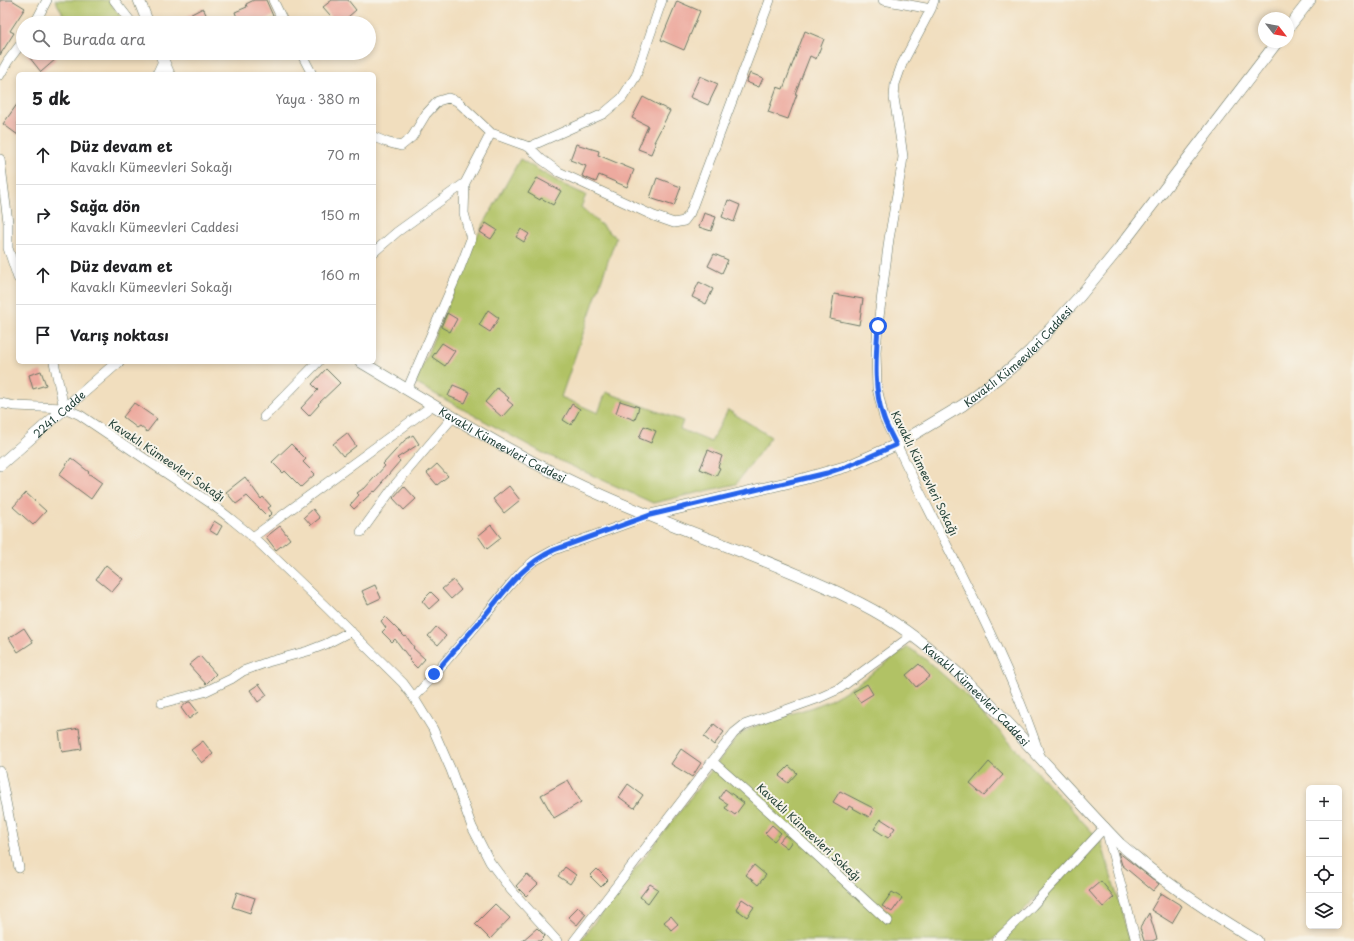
<!DOCTYPE html>
<html lang="tr">
<head>
<meta charset="utf-8">
<style>
  :root { --surface:#fff; --page:#f6f6f6; --text:#202124; --muted:#757577; --line:#e0e0e0 }
  body { margin:0; font-family:"Playpen Sans",sans-serif; background:var(--page); color:var(--text) }
  .controls { position:absolute; right:12px; bottom:12px; display:grid; overflow:hidden; border-radius:6px; box-shadow:0 2px 6px #0003 }
  .controls button { width:36px; height:36px; display:grid; place-items:center; padding:0; border:0; border-bottom:1px solid var(--line); background:var(--surface); color:var(--text); font:20px sans-serif }
  .compass { position:absolute; left:1258px; top:12px; width:36px; height:36px; border-radius:50%; background:var(--surface); box-shadow:0 2px 6px #0003; rotate:121deg }
  .stop { position:absolute; width:12px; height:12px; margin:-9px; border:3px solid #2563eb; border-radius:50%; background:#fff }
  .stop.end { background:#2563eb; border-color:#fff; box-shadow:0 1px 4px #0008 }
  .list { margin:0; padding:0; list-style:none }
  h2 { display:flex; justify-content:space-between; align-items:center; height:52px; margin:0; padding:0 16px; font-size:17px }
  h2 small { font-size:13px; font-weight:400; color:var(--muted) }
  .list li { display:grid; grid-template-columns:26px 1fr auto; gap:12px; align-items:center; box-sizing:border-box; height:60px; padding:0 16px; border-top:1px solid var(--line) }
  .list b { display:block; font-size:15px; white-space:nowrap }
  .list p { margin:0; font-size:13px; white-space:nowrap; color:var(--muted) }
  .list em { font-size:13px; font-style:normal; color:var(--muted) }
  .icon { flex:none; width:22px; height:22px; fill:none; stroke:currentColor; stroke-width:2; stroke-linecap:round; stroke-linejoin:round }
  .map { position:relative; flex:none; width:1354px; height:941px; overflow:hidden }
  .search { position:absolute; background:var(--surface); box-shadow:0 2px 6px #0003; left:16px; top:16px; width:360px; height:44px; display:flex; align-items:center; gap:10px; box-sizing:border-box; padding:0 14px; border-radius:22px; color:var(--muted); font-size:15px }
  .panel { position:absolute; background:var(--surface); box-shadow:0 2px 6px #0003; left:16px; top:72px; width:360px; height:292px; border-radius:6px }
  .map>svg:first-child { display:block }
  .green { fill:#b1c265; stroke:#68804c }
  .building { fill:#edaa9f }
  .lines { fill:none; stroke-linecap:round; stroke-linejoin:round }
  .minor-casing { stroke:#687564; stroke-width:10 }
  .tertiary-casing { stroke:#687564; stroke-width:12 }
  .minor { stroke:#fff; stroke-width:9 }
  .tertiary { stroke:#fff; stroke-width:11 }
  .route { stroke:#2563eb; stroke-width:5 }
  .labels { text-anchor:middle; dominant-baseline:central; stroke-width:4; stroke-linejoin:round; paint-order:stroke }
  .street-label { font-size:11px; fill:#1f3d34; stroke:#f7f3e8 }
</style>
</head>
<body>
<div class="map">
<svg width="1354" height="941" viewBox="0 0 1354 941">
  <rect width="100%" height="100%" fill="#f7f3e8"/>
  <filter id="ink" filterUnits="userSpaceOnUse"><feTurbulence type="fractalNoise" baseFrequency=".025" numOctaves="2"/><feDisplacementMap in="SourceGraphic" scale="8" xChannelSelector="R" yChannelSelector="G"/><feConvolveMatrix kernelMatrix="1 2 1 2 8 2 1 2 1" color-interpolation-filters="sRGB"/></filter>
  <filter id="wash" filterUnits="userSpaceOnUse"><feTurbulence type="fractalNoise" baseFrequency=".012" numOctaves="4" result="noise"/><feDisplacementMap in="SourceGraphic" scale="16" xChannelSelector="R" yChannelSelector="G"/><feGaussianBlur stdDeviation="0.9" result="paint"/><feColorMatrix in="noise" values="0 0 0 0 0 0 0 0 0 0 0 0 0 0 0 0 0 1.4 0 .05"/><feComposite in="paint" operator="in"/></filter>
  <g filter="url(#wash)">
    <rect width="100%" height="100%" fill="#f1debe"/>
    <path class="green" d="M55,0H109L125,23H68Z
      M520,159L562,184L586,195L581,207L616,238L561,397L598,413L606,392L683,421L680,429L711,442L728,410L771,437L736,484L653,503L541,452L415,383L476,238Z
      M908,647L924,658L966,695L1095,835L1032,902L992,941H580L737,737C760,718 801,714 830,700C858,685 883,665 908,647Z
      M1101,841L1130,941H998Z"/>
    <g id="blocks">
      <path class="building" d="M0,0H12L25,8L10,31L14,33L0,55Z
        M254,0H266L273,16L257,23H239L235,12L247,7L246,4Z
        M332,0H348L356,10L341,23H337L323,7Z
        M677,1L700,11L684,50L661,40Z
        M203,8L210,23H174Z
        M805,31L824,39L816,59L810,56L795,94H797L788,119L768,112L777,87L783,89Z
        M26,53H51L56,59L41,72Z
        M750,73L763,78L759,87L746,82Z
        M700,76L718,84L708,105L690,97Z
        M643,97L670,111L654,142H656L651,154L638,149L648,126L632,118Z
        M18,103V135L3,124Z
        M576,144L599,151L598,155L634,170L627,187L599,175L596,182L582,176L586,166L570,160Z
        M537,178L561,191L553,205L541,198L540,200L528,193Z
        M657,178L681,187L674,206L650,198Z
        M728,200L740,205L734,222L722,217Z
        M704,213L716,217L711,231L699,227Z
        M486,223L497,230L491,239L480,232Z
        M521,229L529,234L524,242L516,237Z
        M714,254L728,260L722,273L708,266Z
        M699,282L713,289L706,304L692,297Z
        M834,294L863,299L859,325L830,319Z
        M488,310L499,318L490,332L479,325Z
        M447,313L457,319L450,332L441,327Z
        M442,343L455,351L445,366L432,357Z
        M326,369L340,383L318,404L319,405L309,416L301,408L318,390L312,384Z
        M41,371L46,385L33,389L29,375Z
        M453,385L470,392L465,403L448,396Z
        M497,388L509,398L507,400L513,405L502,417L485,402Z
        M620,401L639,407L635,420L616,413Z
        M134,403L157,419L147,432L140,426L137,428L123,417Z
        M572,404L580,409L571,425L563,420Z
        M644,426L656,431L651,443L639,438Z
        M347,433L356,446L343,456L333,444Z
        M413,435L419,444L397,458L400,461L382,482L383,483L375,492L374,491L354,509L350,505L359,495L357,493L364,488V489L385,466L383,464L405,440Z
        M291,444L306,459L303,462L315,474L301,487L285,471L283,473L272,462Z
        M708,450L722,456L718,467L720,468L716,476L700,469Z
        M71,458L89,472L88,473L102,483L91,499L59,475Z
        M437,464L448,476L437,485L427,473Z
        M245,477L261,499L263,497L271,506L268,508L272,513L268,517L247,496L236,504L226,492Z
        M404,486L416,499L404,510L393,498Z
        M509,486L520,500L504,513L493,499Z
        M26,493L46,511L33,525L13,507Z
        M313,509L320,518L311,525L304,517Z
        M214,521L222,526L217,535L209,530Z
        M491,525L501,538L487,549L478,536Z
        M280,526L290,539L276,550L266,537Z
        M106,565L123,579L112,592L96,579Z
        M453,580L461,590L451,599L442,589Z
        M375,585L381,598L368,604L362,591Z
        M431,592L439,600L429,609L422,601Z
        M385,617L405,637L406,636L414,647L413,648L425,659L417,668L409,660L410,659L395,639L392,642L382,632L386,628L381,621Z
        M436,627L446,636L438,645L428,636Z
        M24,628L33,642L18,652L9,638Z
        M200,656L216,674L206,684L189,665Z
        M919,664L930,676L916,687L906,675Z
        M259,684L267,695L258,702L250,690Z
        M867,684L873,694L860,702L853,692Z
        M188,702H190L198,712L189,719L181,708Z
        M714,724L724,732L714,745L704,737Z
        M79,728L82,749L62,752L59,732Z
        M203,741L213,754L202,763L191,750Z
        M681,749L701,763L692,777L671,764Z
        M989,762L1003,775L984,796L970,784Z
        M789,766L797,773L788,783L779,776Z
        M568,780L581,802L554,818L541,795Z
        M628,784L643,795L634,808L619,797Z
        M725,789L744,803L735,815L725,808L728,804L719,798Z
        M840,791L873,808L869,817L849,806L847,810L833,802Z
        M881,819L895,828L888,838L874,829Z
        M772,825L781,833L774,841L765,833Z
        M785,835L792,841L787,848L779,842Z
        M1118,852L1159,884L1153,891L1122,865Z
        M754,865L766,875L758,885L746,875Z
        M565,867L576,875L570,884L558,876Z
        M597,869L608,880L601,887L590,876Z
        M527,874L538,884L526,896L516,886Z
        M1101,881L1114,897L1103,907L1089,891Z
        M650,884L658,889L648,903L640,897Z
        M237,892L255,898L250,913L232,907Z
        M892,892L902,898L892,912L882,906Z
        M1161,893L1182,906L1172,923L1151,910Z
        M742,899L754,907L747,917L736,909Z
        M495,904L510,918L490,939L475,924Z
        M578,907L586,914L577,925L568,917Z
        M1149,913L1157,939L1152,941H1144L1140,928Z
        M671,916L678,924L671,930L664,922Z
        M537,928L545,936L540,941H522Z"/>
    </g>
  </g>
  <g filter="url(#ink)">
    <use href="#blocks" fill-opacity="0" stroke="#687564" stroke-width="1"/>
    <g class="lines">
      <g class="minor-casing">
        <path id="minor" d="M114,0L132,23
          M273,0L284,23
          M883,0L931,9
          M934,0L931,9L902,64L895,84L894,98L901,142L903,157L901,171L889,239L878,325L876,352L877,388L884,418C936,531 1001,638 1040,756
          M35,23L47,0
          M301,53L312,74
          M157,74L163,61
          M0,75L8,61L23,41
          M374,137L386,142L401,146L412,137L426,114L438,101L448,98L457,101L491,133L529,147L541,159L559,172L654,216L674,223L684,221L690,213L770,0
          M529,147L603,114L622,98L636,76L662,0
          M0,159L8,222V248L18,278
          M374,252L397,232L465,183L491,133
          M54,362L64,408
          M407,390L460,268L471,239L464,213L465,183
          M0,403L15,406L64,408L80,415L209,502L231,519L253,537L325,606L403,683L414,698L433,729L451,770L472,827L490,862L511,890L557,941
          M264,417L318,362
          M361,532L395,485L453,417
          M253,537L433,405
          M414,698L482,619L509,586L523,570L534,561L554,550L650,515
          M162,703L204,692L231,679L243,671L268,662L308,651L326,644L351,631
          M712,761L773,815L888,921
          M0,771L19,868
          M1106,829L1136,941
          M574,941L734,733L744,725L819,698L839,689L911,636
          M996,941L1032,906L1105,827"/>
      </g>
      <g class="tertiary-casing">
        <g id="tertiary">
          <path d="M139,0L148,23"/>
          <path d="M1288,28L1310,0"/>
          <path d="M160,53L169,74"/>
          <path id="s1" d="M361,362C442,410 521,461 608,498C669,525 733,547 794,573C829,588 864,603 896,624C983,683 1047,770 1120,844C1128,851 1137,858 1145,865C1180,893 1219,918 1257,941"/>
          <path id="s2" d="M0,465L118,362"/>
          <path id="s3" d="M650,515L803,479L848,466L896,445L963,405L1011,368L1030,351L1080,296L1120,247L1277,42"/>
        </g>
      </g>
      <use href="#minor" class="minor"/>
      <use href="#tertiary" class="tertiary"/>
    </g>
  </g>
  <g class="lines" filter="url(#ink)">
    <path class="route" d="M434,674C449,656 465,639 481,620C503,594 521,565 554,550L650,515L827,473L848,466L896,445C892,436 887,428 884,419C873,390 876,356 878,326"/>
  </g>
  <g class="labels">
    <g class="street-label">
      <text stroke="none"><textPath href="#s3" startOffset="408">Kavaklı Kümeevleri Caddesi</textPath></text>
      <text stroke="none"><textPath href="#s2" startOffset="78">2241. Cadde</textPath></text>
      <text stroke="none"><textPath href="#s1" startOffset="164">Kavaklı Kümeevleri Caddesi</textPath></text>
      <text transform="translate(167 460) rotate(34)">Kavaklı Kümeevleri Sokağı</text>
      <text transform="translate(925 473) rotate(64)">Kavaklı Kümeevleri Sokağı</text>
      <text stroke="none"><textPath href="#s1" startOffset="704">Kavaklı Kümeevleri Caddesi</textPath></text>
      <text transform="translate(809 832) rotate(43)">Kavaklı Kümeevleri Sokağı</text>
    </g>
  </g>
</svg>
<div class="controls">
<button>+</button>
<button>−</button>
<button><svg class="icon" aria-label="locate" viewBox="0 0 24 24"><circle cx="12" cy="12" r="6"/><path d="M12 2v4M12 18v4M2 12h4M18 12h4"/></svg></button>
<button><svg class="icon" aria-label="layers" viewBox="0 0 24 24"><path d="M12 4l9 5-9 5-9-5zM3 14l9 5 9-5"/></svg></button>
</div>
<svg class="compass" viewBox="-18 -18 36 36"><path d="M0-13l5 13h-10z" fill="#e53935"/><path d="M0 13l5-13h-10z" fill="#757577"/></svg>
<div class="stop" style="left:878px;top:326px"></div>
<div class="stop end" style="left:434px;top:674px"></div>
<div class="search"><svg class="icon" aria-label="search" viewBox="0 0 24 24"><circle cx="10" cy="10" r="6"/><path d="M15 15l6 6"/></svg>Burada ara</div>
<section class="panel">
<h2>5 dk<small>Yaya · 380 m</small></h2>
<ul class="list">
<li><svg class="icon" aria-label="ahead" viewBox="0 0 24 24"><path d="M12 20V5M6 11l6-6 6 6"/></svg><div><b>Düz devam et</b><p>Kavaklı Kümeevleri Sokağı</p></div><em>70 m</em></li>
<li><svg class="icon" aria-label="right" viewBox="0 0 24 24"><path d="M7 20v-9h11M14 6l5 5-5 5"/></svg><div><b>Sağa dön</b><p>Kavaklı Kümeevleri Caddesi</p></div><em>150 m</em></li>
<li><svg class="icon" aria-label="ahead" viewBox="0 0 24 24"><path d="M12 20V5M6 11l6-6 6 6"/></svg><div><b>Düz devam et</b><p>Kavaklı Kümeevleri Sokağı</p></div><em>160 m</em></li>
<li><svg class="icon" aria-label="arrive" viewBox="0 0 24 24"><path d="M6 21V4h12l-3 4 3 4H6"/></svg><div><b>Varış noktası</b></div></li>
</ul>
</section>
</div>
</body>
</html>
